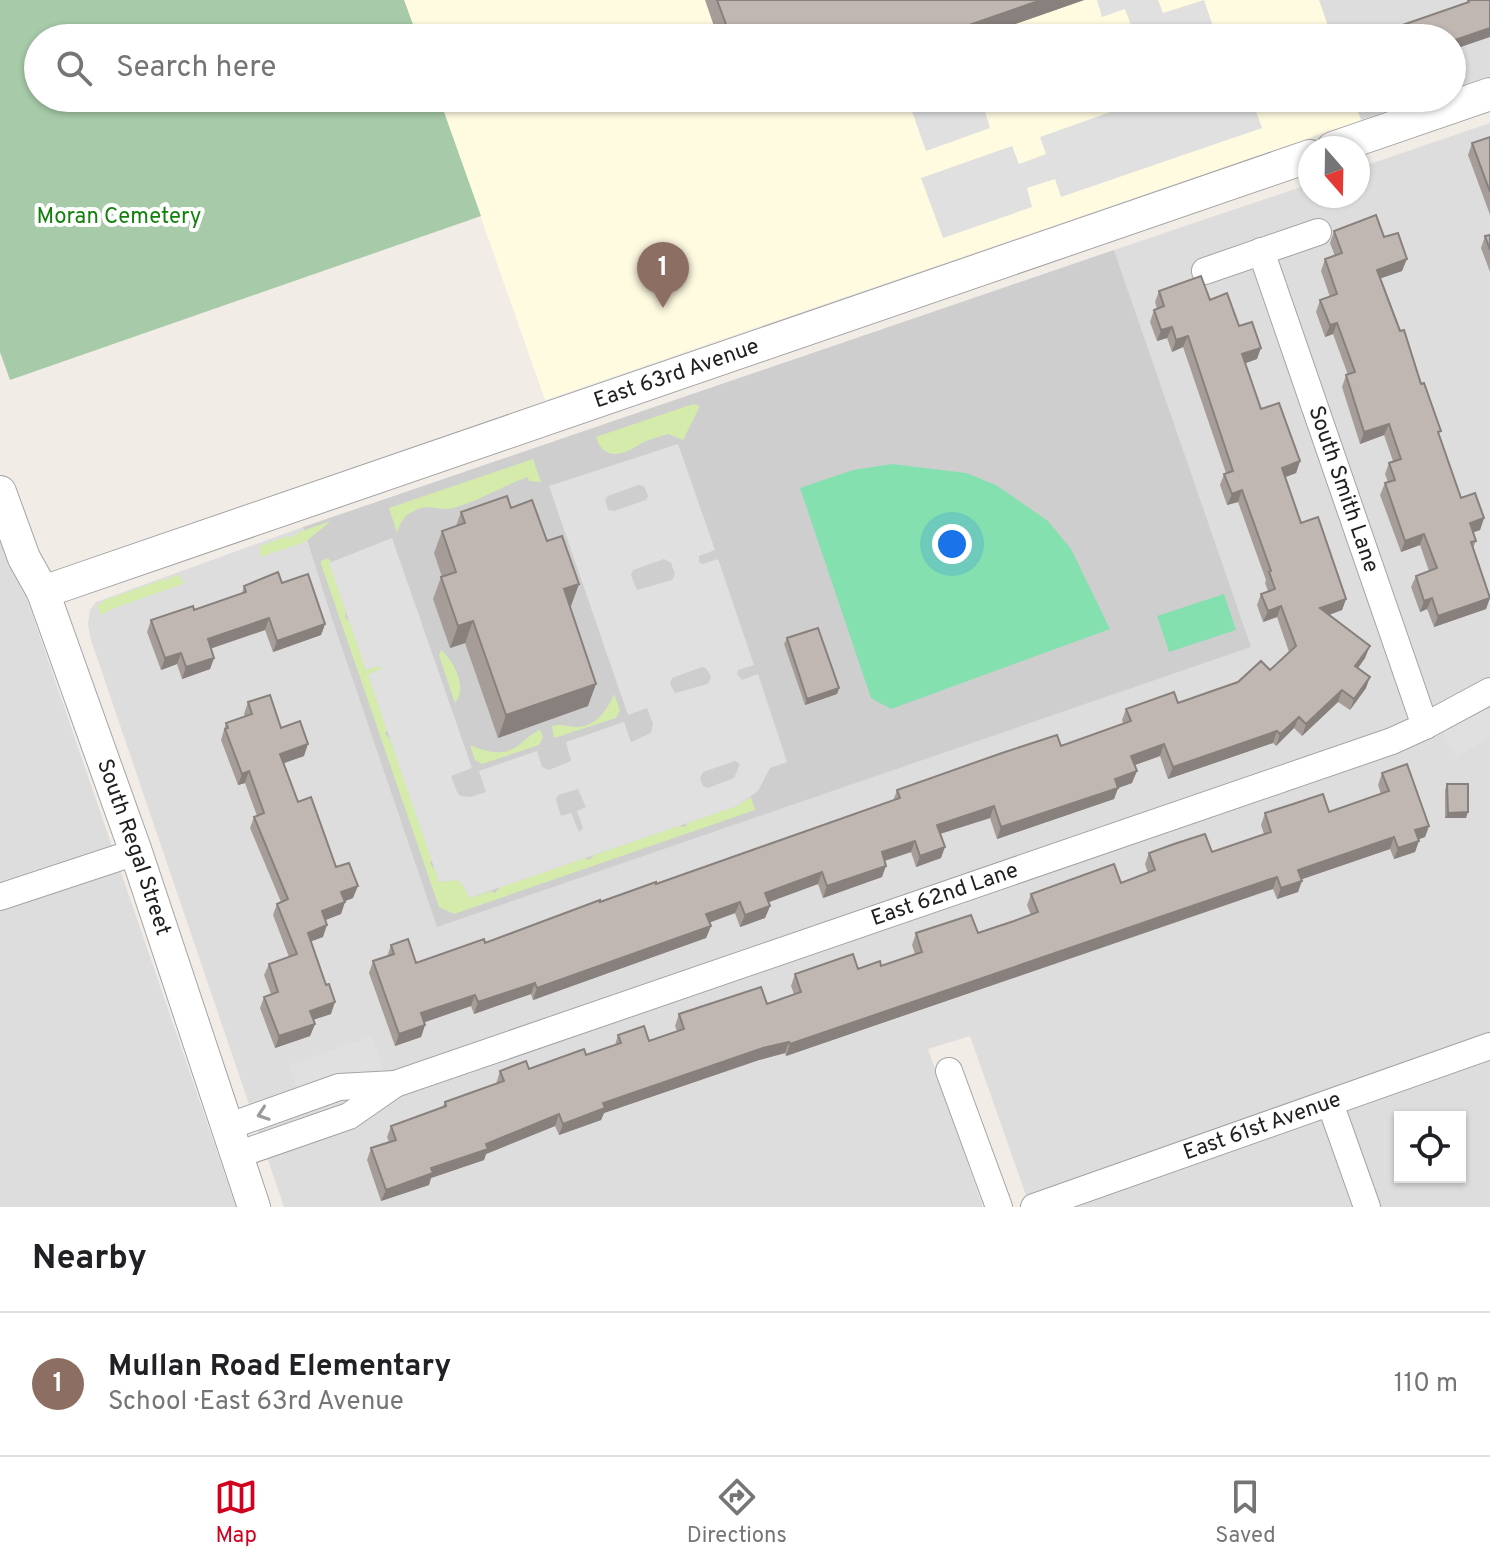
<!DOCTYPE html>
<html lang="en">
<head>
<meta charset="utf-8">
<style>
  :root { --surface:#fff; --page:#f2f2f2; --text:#202124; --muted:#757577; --line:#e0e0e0; --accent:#d0001e }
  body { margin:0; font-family:Overpass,sans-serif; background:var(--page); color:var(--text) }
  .controls { position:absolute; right:24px; bottom:24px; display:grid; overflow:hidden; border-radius:0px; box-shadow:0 2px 6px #0004 }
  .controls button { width:72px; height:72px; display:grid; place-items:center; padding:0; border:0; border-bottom:2px solid var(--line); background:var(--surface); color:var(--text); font:40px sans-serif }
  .compass { position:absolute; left:1298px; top:136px; width:72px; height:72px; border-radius:50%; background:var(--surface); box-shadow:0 2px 6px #0004; rotate:160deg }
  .you { position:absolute; left:952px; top:544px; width:28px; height:28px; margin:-20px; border:6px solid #fff; border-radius:50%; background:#1a73e8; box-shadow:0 0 0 12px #1a73e833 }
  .badge { display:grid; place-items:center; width:52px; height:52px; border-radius:50%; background:var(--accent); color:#fff; font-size:26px; font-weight:700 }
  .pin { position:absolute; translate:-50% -66px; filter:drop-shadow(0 2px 4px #0008) }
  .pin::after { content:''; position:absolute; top:42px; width:28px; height:24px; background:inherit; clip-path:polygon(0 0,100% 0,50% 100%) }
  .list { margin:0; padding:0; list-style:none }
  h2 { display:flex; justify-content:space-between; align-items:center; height:104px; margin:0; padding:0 32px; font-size:34px }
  h2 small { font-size:26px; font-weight:400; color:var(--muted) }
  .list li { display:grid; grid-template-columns:52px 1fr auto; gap:24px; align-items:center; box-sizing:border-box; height:144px; padding:0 32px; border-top:2px solid var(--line) }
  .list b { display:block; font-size:30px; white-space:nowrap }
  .list p { margin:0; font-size:26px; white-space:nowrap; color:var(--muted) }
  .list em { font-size:26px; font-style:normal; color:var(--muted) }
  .icon { flex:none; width:44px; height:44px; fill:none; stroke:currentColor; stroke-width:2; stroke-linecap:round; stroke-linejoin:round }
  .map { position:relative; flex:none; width:1490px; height:1207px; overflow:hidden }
  .search { position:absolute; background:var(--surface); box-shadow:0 2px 6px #0004; left:24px; right:24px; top:24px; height:88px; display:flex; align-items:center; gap:20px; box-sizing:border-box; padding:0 28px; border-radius:44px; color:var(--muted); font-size:30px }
  .sheet { height:248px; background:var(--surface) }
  nav { display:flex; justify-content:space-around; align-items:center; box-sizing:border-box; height:112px; border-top:2px solid var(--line); background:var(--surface); font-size:22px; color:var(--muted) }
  nav a { display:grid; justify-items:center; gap:4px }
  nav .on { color:var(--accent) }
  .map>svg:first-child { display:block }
  .residential { fill:#dedddd; fill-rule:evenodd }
  .education { fill:#fffbe1 }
  .religious { fill:#cecece }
  .grass { fill:#d4ebac }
  .cemetery { fill:#a7caa8 }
  .pitch { fill:#84e0af }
  .parking { fill:#e0e0e0; fill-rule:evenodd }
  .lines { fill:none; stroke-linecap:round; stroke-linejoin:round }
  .minor-casing { stroke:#a4a4a4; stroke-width:28 }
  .tertiary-casing { stroke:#a4a4a4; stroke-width:34 }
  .minor { stroke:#fff; stroke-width:26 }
  .tertiary { stroke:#fff; stroke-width:32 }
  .wall { fill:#a69d99 }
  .shaded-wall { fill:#87807d }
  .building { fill:#c1b7b2; stroke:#87807d; stroke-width:2 }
  .oneway { stroke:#9b9b9b }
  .labels { text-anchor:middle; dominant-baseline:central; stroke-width:8; stroke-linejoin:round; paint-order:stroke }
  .park-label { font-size:22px; fill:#12810b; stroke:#fff }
  .street-label { font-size:22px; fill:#202020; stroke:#fff }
</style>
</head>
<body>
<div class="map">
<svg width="1490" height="1207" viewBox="0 0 1490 1207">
  <rect width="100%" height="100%" fill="#f1ece6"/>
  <path class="residential" d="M1319,0H1490V76L1452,89V38H1332Z
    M1353,98H1425L1361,120Z
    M1490,123V1207H1030L970,1036L928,1049L983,1207H284L90,637L88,623L90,610L96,602L303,527L331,616L437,926L1250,647L1114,250L1310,184V196H1358V168ZM1400,1117H1460V1177H1400Z
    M0,520L236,1207H0Z"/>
  <path class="education" d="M404,0H1319L1332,38H418Z
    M439,98H1353L1361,120L545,400Z"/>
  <path class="religious" d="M1114,250L1251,647L437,927L331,616L303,527Z"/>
  <path class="grass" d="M693,404L700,406L683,440L668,434C659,437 645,440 637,446C621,456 603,460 596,437Z
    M533,459L541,482L529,481L528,477C502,486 479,501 453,508C440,512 430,503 416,510C404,515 401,521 397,533L389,508Z
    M331,521L305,542L260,557V546L288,536L292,538L299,532Z
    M327,558L330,560L346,612L345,617L350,622L366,670L378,666L382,668L369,676L387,730L385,734L390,739L432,859L430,864L435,869L440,882L457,880L464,886L469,898L491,891L495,893L500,887L585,858L589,860L594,855L678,826L685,827L687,823L737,806L751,797L755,810L454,914L439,907L321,564V561Z
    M176,574L185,583L112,609L101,615L97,606L105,600L165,579L168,580Z
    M441,650C454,661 468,688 455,703L439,655Z
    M614,694L620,710L616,718L554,738L552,726C562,723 568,727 577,727C596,727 608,709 614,694Z
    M540,730L543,737L539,745L482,764L475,760L470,745C486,752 504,757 519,745C526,739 531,734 540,730Z"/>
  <path class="cemetery" d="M0,0H404L418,38H38V98H439L481,216L10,380L0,352Z"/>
  <path class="pitch" d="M892,464L966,473L996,485L1048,521L1071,549L1110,629L891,709L871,698L800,488L853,470Z
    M1224,594L1236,630L1169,652L1157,616Z"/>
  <path class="parking" d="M1097,0H1158L1163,13L1204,0L1217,38H1094L1131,25L1125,9L1102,17Z
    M923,98H1013L984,108L990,128L926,151L909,103Z
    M1150,98H1246L1256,111L1262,128L1061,197L1055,179L1027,188L1032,207L943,238L921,178L1012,146L1019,164L1046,154L1040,137Z
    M678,444L715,550L699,556V562L703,564L718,559L754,665L738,670L737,674L742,680L758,674L787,762L770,768L758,791L737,806L469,898L464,886L457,880L439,882L368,675L382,668L378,666L366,670L329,563L392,538L472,768L451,776L457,792L460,796L471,797L486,792L479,771L537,751L542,767L549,770L571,761L566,742L624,722L631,742L651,733L653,724L647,708L628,715L549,486ZM638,485L644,486L648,496L646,500L614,511L608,510L605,500L608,496ZM664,559L671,563L675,574L672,580L637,590L631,575L633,570ZM702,667L706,668L711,677L708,684L675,693L670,684L672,678ZM735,761L740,764L734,778L708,788L703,786L700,778L703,772ZM578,789L586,807L577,811L583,828L579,832L571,813L561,816L556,800L558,795Z
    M1490,705V738L1456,757L1436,719Z
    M372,1036L385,1074L302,1103L289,1065Z"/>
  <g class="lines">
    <g class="minor-casing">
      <g id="minor">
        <path id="s1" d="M1261,251L1425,726"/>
        <path d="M1205,271L1318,232"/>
        <path d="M0,897L136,852"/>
        <path d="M949,1071L999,1207"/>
        <path d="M1330,1103L1367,1207"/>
        <path d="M227,1127L339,1087L395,1084"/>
        <path id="s2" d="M237,1155L349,1116L395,1084L1392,741L1425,726L1490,691"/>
        <path id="s3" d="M1034,1207L1490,1046"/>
      </g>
    </g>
    <g class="tertiary-casing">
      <g id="tertiary">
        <path d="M1333,148L1490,94"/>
        <path id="s4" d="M0,492L24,558L43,592L136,852L254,1207"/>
        <path id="s5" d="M43,592L1310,156"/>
      </g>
    </g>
    <use href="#minor" class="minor"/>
    <use href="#tertiary" class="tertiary"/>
  </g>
  <path class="wall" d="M705,0H1084L975,38H718Z
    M1490,137V215L1468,155L1472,143Z
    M1334,231L1384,237L1402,271L1381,278L1421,384L1461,498L1484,518L1480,530L1473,532L1476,541L1473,548L1490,596L1486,609L1434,627L1427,609L1420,612L1411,587L1416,576L1429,571L1420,545L1401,552L1380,495L1385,483L1388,482L1385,474L1389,463L1393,461L1384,435L1360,444L1342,387L1346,375H1348L1333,334L1325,337L1316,312L1320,300L1330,297L1321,271L1325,259L1335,256L1330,243Z
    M1490,235V272L1481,248L1485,236Z
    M1159,291L1210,300L1239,326L1257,359L1245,363L1261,409L1300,461L1296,473L1285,477L1301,523L1346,599L1342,610L1329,615L1365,658L1358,668L1366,688L1350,710L1338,702L1302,736L1294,728L1276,746L1273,743L1168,779L1160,756L1134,765L1132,783L1118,788L1114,799L997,839L990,818L940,834L941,858L916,867L911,852L885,861L882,877L823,898L818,884L768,902L770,906L765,918L740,927L735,913L709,923L711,926L706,938L533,1000L531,994L474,1014L471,1006L424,1022L425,1025L421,1037L395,1046L369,973L373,961L387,957L391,945L416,963L485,943L893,801L897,790L1061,746L1123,723L1122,720L1126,709L1178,703L1238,682L1270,670L1289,652L1277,617L1263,622L1257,605L1261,594L1268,591L1265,583L1266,580L1238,502L1227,505L1220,485L1224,474L1226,473L1183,347L1172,352L1167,338L1157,341L1150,322L1154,310L1157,309L1155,302Z
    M511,508L547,541L579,584L570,607L588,706L498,738L465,643L450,648L433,599L441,577H442L434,553L442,531L456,526L461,512Z
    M282,583L325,624L321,635L273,652L265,630L211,648L214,658L210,669L182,679L177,664L161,670L147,632L151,620L194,610L242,593L244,586Z
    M787,638L839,688L837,694L805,705L784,644Z
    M248,702L281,728L304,756L283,763L298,802L353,898L345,901L341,914L325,920L323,937L311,941L331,1014L313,1020L315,1024L310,1036L275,1048L260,1008L264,997L271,994L264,975L269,964L289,957L273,915L277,904L281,902L250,828L254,817L257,816L245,783L238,785L221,740L226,723L245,716L244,714Z
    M1382,773L1429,826L1425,837L1418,839L1415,852L1394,859L1390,849L1301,879L1298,892L1277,899L1273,889L1258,893L786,1056L785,1053L759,1060L604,1113L601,1120L559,1135L555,1126L486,1154L484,1160L431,1178L429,1185L381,1201L367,1160L371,1148L389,1142L387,1137L391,1126L442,1108L445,1102L496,1084L500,1071L529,1069L586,1055L615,1045L618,1035L649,1041L677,1031L675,1026L679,1014L767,1004L794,994L791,986L795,974L881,966L915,954L912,945L916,933H978L1031,915L1027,905L1031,894L1121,883L1148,873L1145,864L1149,853L1212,852L1264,834L1261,825L1265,813L1329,812L1381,794L1378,785Z
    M1447,784L1466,818H1445V790Z"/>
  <path class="shaded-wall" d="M1041,0H1084L975,38H932Z
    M1490,28V37L1452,50V41Z
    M1407,259L1402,271L1373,281L1377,270Z
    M1337,323L1333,334L1325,337L1330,325Z
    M1172,327L1167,338L1157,341L1161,330Z
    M1188,336L1183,347L1172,352L1176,340Z
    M1261,348L1257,359L1238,366L1242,354Z
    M1389,424L1384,435L1360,444L1364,432Z
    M1300,461L1296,473L1278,480L1282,468Z
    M1242,490L1238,502L1227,505L1232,494Z
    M1484,518L1480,530L1466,535L1470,523Z
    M1424,534L1420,545L1401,552L1405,541Z
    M579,584L571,606L556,612L564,589Z
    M1432,598L1427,609L1420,612L1424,601Z
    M1490,598L1486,609L1434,627L1438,616Z
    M1346,599L1342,610L1315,620L1320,608Z
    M1281,606L1277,617L1263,622L1268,611Z
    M269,618L265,630L204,651L208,639Z
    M473,621L465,643L450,648L458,626Z
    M325,624L321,635L273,652L277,641Z
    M1370,646L1365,658L1351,678L1355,666Z
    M181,653L177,664L161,670L165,658Z
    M214,658L210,669L182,679L186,667Z
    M1370,677L1366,688L1350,710L1354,699Z
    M596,684L588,706L498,738L506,715Z
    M839,688L837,694L805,705L807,699Z
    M1342,690L1338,702L1302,736L1306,724Z
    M1299,717L1294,728L1276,746L1280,734Z
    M1277,731L1273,743L1168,779L1173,767Z
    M308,744L304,756L276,766L280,754Z
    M1164,744L1160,756L1127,768L1131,756Z
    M249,771L245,783L238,785L242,774Z
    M1137,771L1132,783L1118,788L1114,799L997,839L1001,827Z
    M994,806L990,818L933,836L937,825Z
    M1468,812L1466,818H1445L1448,813Z
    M1429,826L1425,837L1411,842L1415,830Z
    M1394,837L1390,849L1294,882L1298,870Z
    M915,841L911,852L877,863L882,852Z
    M1419,841L1415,852L1394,859L1398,848Z
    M945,847L941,858L916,867L920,856Z
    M886,866L882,877L823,898L827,886Z
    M822,872L818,884L761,905L765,893Z
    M1277,877L1273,889L786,1056L790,1044Z
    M1302,881L1298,892L1277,899L1281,888Z
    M358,886L353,898L337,904L341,892Z
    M345,902L341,914L318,923L322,911Z
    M740,902L735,913L702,925L706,914Z
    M770,906L765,918L740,927L745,915Z
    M327,925L323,937L304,944L308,933Z
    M711,926L706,938L533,1000L537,988Z
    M535,983L531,994L474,1014L478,1002Z
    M475,995L471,1006L417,1025L421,1013Z
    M335,1002L331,1014L306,1022L310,1011Z
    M315,1024L310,1036L275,1048L279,1036Z
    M425,1025L421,1037L395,1046L399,1034Z
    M789,1042L785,1053L759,1060L604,1113L601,1120L559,1135L563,1124L603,1103L763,1048Z
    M559,1114L555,1126L486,1154L484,1160L431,1178L429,1185L381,1201L386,1190L486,1144Z"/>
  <path class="building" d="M717,0H1041L932,38H885L883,34L873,38H731Z
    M1468,0H1490V28L1452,41V38H1365L1469,2Z
    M1490,137V192L1472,143Z
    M1376,215L1384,237L1398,233L1407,259L1377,270L1400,331L1404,330L1421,384L1424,383L1441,431L1438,432L1461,498L1475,493L1484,518L1470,523L1476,541L1471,542L1490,598L1438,616L1432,598L1424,601L1416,576L1437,568L1424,534L1405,541L1385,483L1395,480L1389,463L1401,459L1389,424L1364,432L1346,375L1355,372L1337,323L1330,325L1320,300L1337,294L1325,259L1342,253L1334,231Z
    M1490,235V250L1485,236Z
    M1201,276L1210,300L1227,293L1239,326L1252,322L1261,348L1242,354L1261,409L1279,403L1300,461L1282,468L1301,523L1318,517L1346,599L1320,608L1370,646L1355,666L1370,677L1354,699L1342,690L1306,724L1299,717L1280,734L1277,731L1173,767L1164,744L1131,756L1137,771L1115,779L1118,788L1001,827L994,806L937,825L945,847L920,856L915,841L882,852L886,866L827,886L822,872L765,893L770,906L745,915L740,902L706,914L711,926L537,988L535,983L478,1002L475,995L421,1013L425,1025L399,1034L373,961L394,954L391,945L408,939L416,963L484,939L485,943L600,900V902L656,882V884L900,798L897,790L1002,753L1057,735L1061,746L1131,721L1126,709L1174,692L1178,703L1238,682L1261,661L1270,670L1296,646L1281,606L1268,611L1261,594L1275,589L1269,572L1271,571L1242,490L1232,494L1224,474L1233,471L1188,336L1176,340L1172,327L1161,330L1154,310L1164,306L1159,291Z
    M507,496L511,508L532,500L547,541L562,536L579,584L564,589L596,684L506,715L473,621L458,626L441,577L456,572L442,531L465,523L461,512Z
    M278,572L282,583L308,574L325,624L277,641L269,618L208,639L214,658L186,667L181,653L165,658L151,620L193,606L194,610L246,592L244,586Z
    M818,628L839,688L807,699L787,638Z
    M270,695L281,728L300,721L308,744L280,754L298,802L311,797L336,867L349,863L358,886L341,892L345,902L322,911L327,925L308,933L326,985L329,984L335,1002L310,1011L315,1024L279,1036L264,997L278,992L269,964L297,954L277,904L288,899L254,817L264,813L249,771L242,774L225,729L228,728L226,723L252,714L248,702Z
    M1407,764L1429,826L1415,830L1419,841L1398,848L1394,837L1298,870L1302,881L1281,888L1277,877L1262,882L790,1044L789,1042L763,1048L603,1103L605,1108L563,1124L559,1114L486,1144L488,1149L431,1168L433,1173L386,1190L371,1148L396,1140L391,1126L446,1106L445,1102L504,1081L500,1071L526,1061L529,1069L584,1049L586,1055L621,1043L618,1035L644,1026L649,1041L684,1029L679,1014L761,987L767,1004L801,992L795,974L853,954L858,969L880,961L881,966L922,952L916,933L971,915L978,933L1014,921L1038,912L1031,894L1114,864L1121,883L1155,870L1149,853L1174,844L1205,834L1212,852L1271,832L1265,813L1290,805L1323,794L1329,812L1389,791L1382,773Z
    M1447,784H1468V812L1448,813Z"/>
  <defs><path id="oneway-chevron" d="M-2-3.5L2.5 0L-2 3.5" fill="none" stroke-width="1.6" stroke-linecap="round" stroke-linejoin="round" transform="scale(2)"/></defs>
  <use class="oneway" href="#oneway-chevron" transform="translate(263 1114) rotate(161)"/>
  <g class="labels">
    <g class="park-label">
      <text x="119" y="217">Moran Cemetery</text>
    </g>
    <g class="street-label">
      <text stroke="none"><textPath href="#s5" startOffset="670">East 63rd Avenue</textPath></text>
      <text stroke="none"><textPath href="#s1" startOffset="252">South Smith Lane</textPath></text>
      <text stroke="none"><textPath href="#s4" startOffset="380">South Regal Street</textPath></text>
      <text stroke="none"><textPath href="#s2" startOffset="756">East 62nd Lane</textPath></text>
      <text stroke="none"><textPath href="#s3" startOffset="242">East 61st Avenue</textPath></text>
    </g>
  </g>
</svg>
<div class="controls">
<button><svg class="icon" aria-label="locate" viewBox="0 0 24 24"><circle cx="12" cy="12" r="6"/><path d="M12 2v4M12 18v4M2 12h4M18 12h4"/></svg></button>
</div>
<svg class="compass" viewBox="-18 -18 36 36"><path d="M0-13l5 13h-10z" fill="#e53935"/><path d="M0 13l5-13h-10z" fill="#757577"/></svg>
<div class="you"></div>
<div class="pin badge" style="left:663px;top:308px;background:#8d6e63">1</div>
<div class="search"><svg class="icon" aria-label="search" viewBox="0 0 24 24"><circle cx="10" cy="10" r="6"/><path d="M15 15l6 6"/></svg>Search here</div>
</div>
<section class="sheet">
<h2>Nearby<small></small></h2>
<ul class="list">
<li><span class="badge" style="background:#8d6e63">1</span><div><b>Mullan Road Elementary</b><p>School · East 63rd Avenue</p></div><em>110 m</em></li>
</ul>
</section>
<nav>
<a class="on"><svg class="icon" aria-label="map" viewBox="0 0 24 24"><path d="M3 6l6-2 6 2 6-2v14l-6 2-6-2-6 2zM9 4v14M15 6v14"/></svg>Map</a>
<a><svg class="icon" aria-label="directions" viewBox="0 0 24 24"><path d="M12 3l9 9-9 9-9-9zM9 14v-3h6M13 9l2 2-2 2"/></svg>Directions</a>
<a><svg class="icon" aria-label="saved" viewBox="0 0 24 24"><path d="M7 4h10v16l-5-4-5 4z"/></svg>Saved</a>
</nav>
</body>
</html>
